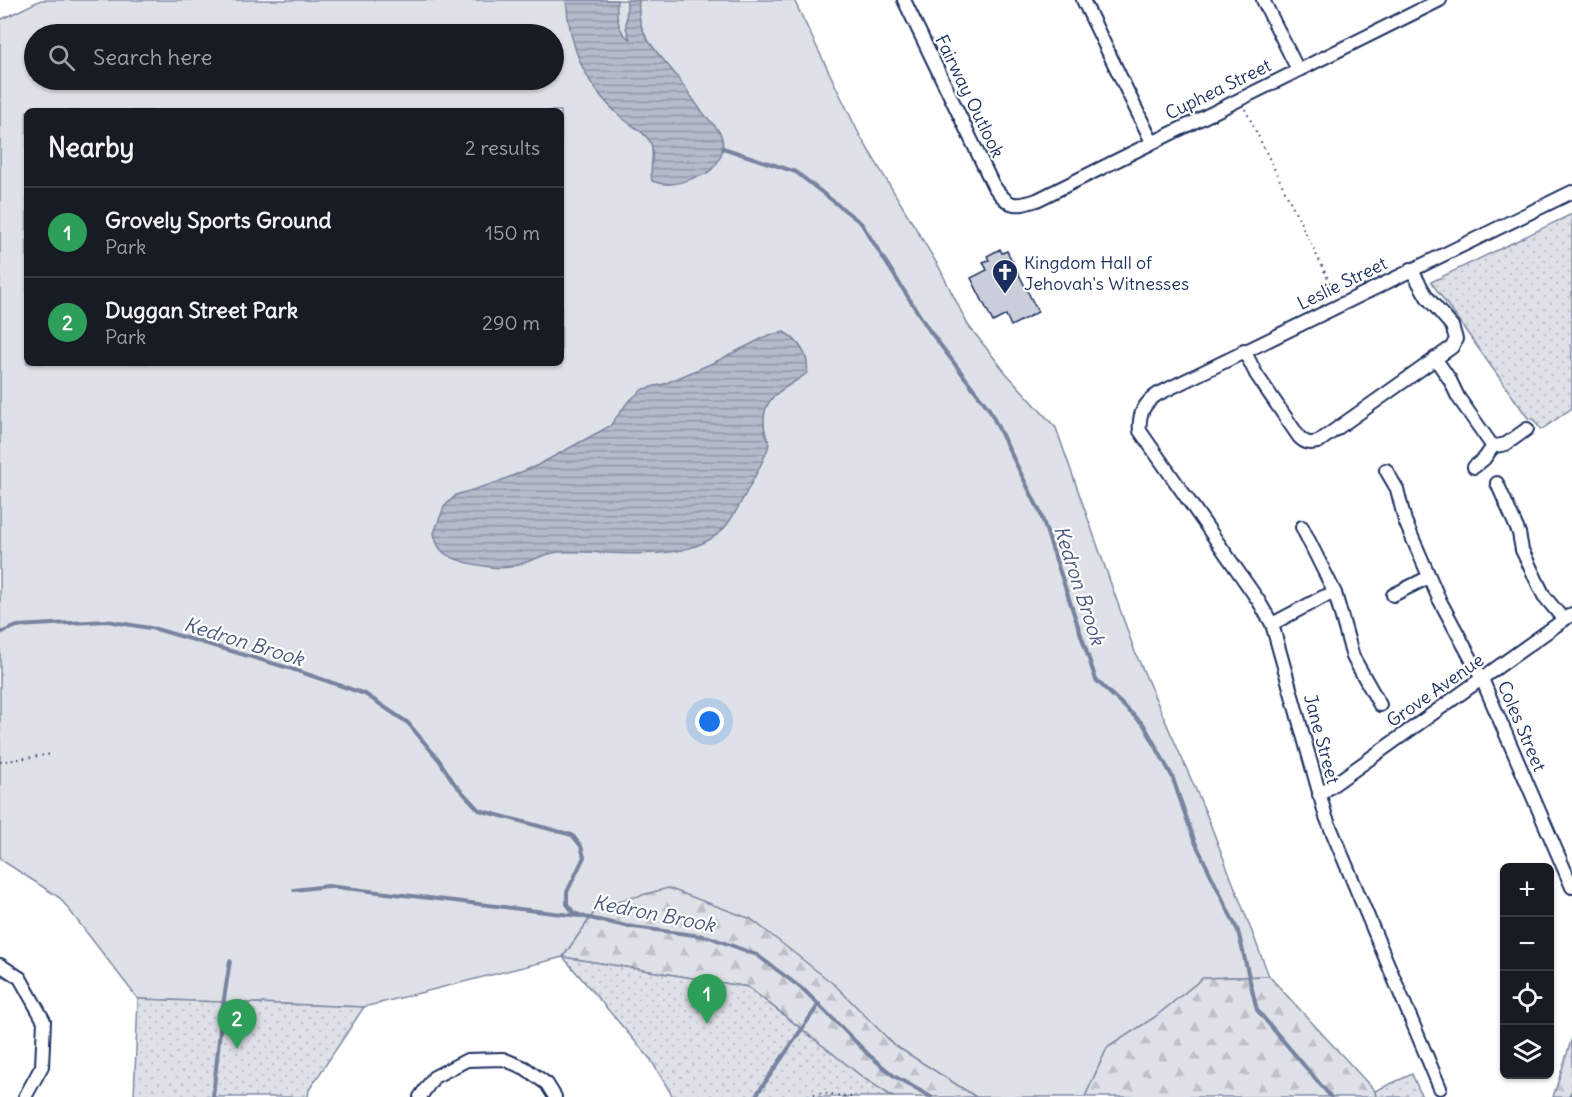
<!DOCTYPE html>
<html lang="en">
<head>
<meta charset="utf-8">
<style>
  :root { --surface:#171b24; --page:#20242c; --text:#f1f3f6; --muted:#9ea1a6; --line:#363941; --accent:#ea580c }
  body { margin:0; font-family:Delius,sans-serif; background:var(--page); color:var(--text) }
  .controls { position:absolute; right:18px; bottom:18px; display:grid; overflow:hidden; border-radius:9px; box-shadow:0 2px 4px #0004 }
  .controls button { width:54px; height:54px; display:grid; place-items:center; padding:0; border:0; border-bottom:2px solid var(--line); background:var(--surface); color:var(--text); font:30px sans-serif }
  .you { position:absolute; left:710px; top:722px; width:21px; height:21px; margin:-15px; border:4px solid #fff; border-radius:50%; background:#1a73e8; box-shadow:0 0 0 9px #1a73e833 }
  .badge { display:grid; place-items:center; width:39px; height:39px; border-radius:50%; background:var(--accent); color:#fff; font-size:20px; font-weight:700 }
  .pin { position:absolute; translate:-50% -50px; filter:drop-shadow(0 2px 3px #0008) }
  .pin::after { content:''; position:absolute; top:32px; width:21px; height:18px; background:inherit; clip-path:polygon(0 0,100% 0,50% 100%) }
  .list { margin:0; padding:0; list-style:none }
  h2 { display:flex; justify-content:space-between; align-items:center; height:78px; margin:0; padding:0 24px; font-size:26px }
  h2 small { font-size:20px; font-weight:400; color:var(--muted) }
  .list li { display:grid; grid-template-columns:39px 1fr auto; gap:18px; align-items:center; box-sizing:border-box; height:90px; padding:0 24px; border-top:2px solid var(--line) }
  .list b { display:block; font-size:22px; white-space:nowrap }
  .list p { margin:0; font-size:20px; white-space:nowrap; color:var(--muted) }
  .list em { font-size:20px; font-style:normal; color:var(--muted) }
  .icon { flex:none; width:33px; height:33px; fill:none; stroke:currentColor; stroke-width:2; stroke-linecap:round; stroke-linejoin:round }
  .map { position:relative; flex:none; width:1572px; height:1097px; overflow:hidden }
  .search { position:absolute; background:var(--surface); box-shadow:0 2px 4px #0004; left:24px; top:24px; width:540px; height:66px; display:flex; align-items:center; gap:15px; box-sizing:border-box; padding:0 21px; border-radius:33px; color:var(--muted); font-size:22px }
  .panel { position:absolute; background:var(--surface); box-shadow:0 2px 4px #0004; left:24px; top:108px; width:540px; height:258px; border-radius:9px }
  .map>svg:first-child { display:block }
  .green { fill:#dee1e7; stroke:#7c88a2; stroke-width:1.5; fill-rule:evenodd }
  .forest { fill:url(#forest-firs); stroke:#7c88a2; stroke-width:1.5 }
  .park { fill:url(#park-dots); stroke:#7c88a2; stroke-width:1.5 }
  .water { fill:url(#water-rules); stroke:#77839f; stroke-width:1.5 }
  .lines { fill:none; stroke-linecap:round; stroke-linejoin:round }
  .stream { stroke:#77839f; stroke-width:4 }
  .building { fill:#caceda; stroke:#1b2f5e; stroke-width:1.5 }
  .street-casing { stroke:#1b2f5e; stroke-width:16 }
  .path { stroke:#1b2f5e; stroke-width:2; stroke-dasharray:1.5 4.5; stroke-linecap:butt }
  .street { stroke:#fff; stroke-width:12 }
  .labels { text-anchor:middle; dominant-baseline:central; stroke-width:4.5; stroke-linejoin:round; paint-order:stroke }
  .street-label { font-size:18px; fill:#1b2f5e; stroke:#fff }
  .poi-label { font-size:18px; fill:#1b2f5e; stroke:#fff; text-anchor:start }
  .water-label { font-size:20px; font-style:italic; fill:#49597e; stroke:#fff }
</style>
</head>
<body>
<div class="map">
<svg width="1572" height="1097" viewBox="0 0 1572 1097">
  <defs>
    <pattern id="forest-firs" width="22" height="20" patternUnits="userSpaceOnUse" patternTransform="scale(1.5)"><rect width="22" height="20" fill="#dee1e7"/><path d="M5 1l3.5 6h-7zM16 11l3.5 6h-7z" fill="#bec1c9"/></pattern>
    <pattern id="park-dots" width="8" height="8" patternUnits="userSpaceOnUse" patternTransform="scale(1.5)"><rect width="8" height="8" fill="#dee1e7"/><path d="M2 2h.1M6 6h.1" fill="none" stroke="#bec1c9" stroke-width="1.8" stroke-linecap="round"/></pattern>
    <pattern id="water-rules" width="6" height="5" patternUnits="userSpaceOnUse" patternTransform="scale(1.5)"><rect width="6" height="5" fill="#b5bbca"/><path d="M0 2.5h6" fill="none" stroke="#9298a7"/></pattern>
  </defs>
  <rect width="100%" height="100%" fill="#fff"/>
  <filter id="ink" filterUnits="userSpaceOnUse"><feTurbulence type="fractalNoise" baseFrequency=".0167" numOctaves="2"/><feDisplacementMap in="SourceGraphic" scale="12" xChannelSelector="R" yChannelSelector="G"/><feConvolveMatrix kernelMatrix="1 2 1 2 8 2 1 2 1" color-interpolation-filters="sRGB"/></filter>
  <g filter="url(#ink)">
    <path class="green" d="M41,0H794L860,136L939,267L968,325L1006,373L1056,428L1135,652L1206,813L1269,976L1203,978L1155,1017L1107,1048L1085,1097H976L894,1045L835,986L598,907L563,957L364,1007L138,999L60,898L0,859V20ZM34,34H554V80H34ZM27,111H561V363H27Z"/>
    <path class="forest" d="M668,888L751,919L836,986L894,1045L976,1097H893L865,1079L748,987L563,957L598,907Z
      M1269,976L1375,1091L1376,1097H1085L1107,1048L1155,1017L1203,978Z
      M1572,1038V1097H1553Z"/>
    <path class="park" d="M1572,214V408L1541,430L1534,420L1528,418L1431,282Z
      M563,957L748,987L865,1079L893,1097H673L651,1060Z
      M138,999L364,1007L309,1090L308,1097H134Z
      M1412,1074L1422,1097H1376L1375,1091Z"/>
    <path class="water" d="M566,0H617C616,14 617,32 630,39L626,28L627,0H639C636,32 652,46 671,69C683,83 692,99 704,114C709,120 718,128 721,135C727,151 716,172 700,176C682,182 670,188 652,181C649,168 655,154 651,144C647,133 630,125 621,117C584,84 570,48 566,0Z
      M784,332C798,340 810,355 807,373C795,383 776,390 768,404C763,412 763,426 766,435C767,438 769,440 769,443C769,453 733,519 725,527C689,568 606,549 558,552C542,554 526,564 510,567C494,570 452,562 441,550C437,545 435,538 434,533L444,507L456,495L495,483L538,465L610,426L627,403L643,389L664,384L715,362L769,335Z"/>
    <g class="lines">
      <path class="stream" d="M723,148L796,172L861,223L929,330L989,409L1040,512L1096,680L1144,725L1172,776L1194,840L1238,931L1257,1010L1331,1097
        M0,633L17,626L107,621L156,629L292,669L365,694L408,723L439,760L454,783L479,810L572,835L581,846L584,857L567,892V904L574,913L585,917L626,926L709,937L757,955L805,991L869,1055L894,1076L931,1097
        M294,890L328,886L579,916
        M213,1097L222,1011L230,961
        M755,1097L819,1004
        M1570,1097L1572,1093"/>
    </g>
    <path class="building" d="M1000,249L1002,253L1007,251L1038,312L1011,326L1006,315L993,322L971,278L987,270L983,262L989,260L987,256Z"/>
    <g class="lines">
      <g class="street-casing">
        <path id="street" d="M904,0L993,185C1008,206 1013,208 1037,200L1440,0
          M1083,0L1152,142
          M1263,0L1298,70
          M1244,350L1256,374L1299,437C1305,443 1309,444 1318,442L1452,347L1456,339L1452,326L1427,297L1411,269
          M1435,358L1450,380L1458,397L1491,444L1496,446L1506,444L1527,429
          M1474,467L1484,459L1494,445
          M1386,470L1397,489L1405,521L1439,599L1482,679L1572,887
          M1497,483L1519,533L1522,550L1544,596L1564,620
          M1302,527L1335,593L1353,657L1380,705
          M1393,595L1429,577
          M1272,624L1323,597L1335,593
          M1319,795L1572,614
          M0,965L20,978L44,1021L42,1066L25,1097
          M1440,1088L1326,817L1272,624L1258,600L1140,431C1138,414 1144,403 1158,394L1572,192
          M420,1097L434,1077L467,1060L503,1059L525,1068L547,1084L555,1097"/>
      </g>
      <path class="path" d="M1245,109L1335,293
        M1386,715L1393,726
        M0,762L52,754
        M796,1097L822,1093L851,1097"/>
      <use href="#street" class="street"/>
    </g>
  </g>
  <defs>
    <g id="church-pin" transform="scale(1.35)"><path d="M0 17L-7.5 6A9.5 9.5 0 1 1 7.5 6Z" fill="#1b2f5e" stroke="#fff"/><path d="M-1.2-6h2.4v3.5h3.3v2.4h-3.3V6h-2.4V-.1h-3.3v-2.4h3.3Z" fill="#fff"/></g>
  </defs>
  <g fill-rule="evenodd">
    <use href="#church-pin" x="1005" y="272"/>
  </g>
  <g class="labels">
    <g class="street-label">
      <text transform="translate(1218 89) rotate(-26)">Cuphea Street</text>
      <text transform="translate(970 96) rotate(64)">Fairway Outlook</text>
      <text transform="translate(1342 283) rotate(-26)">Leslie Street</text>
      <text transform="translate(1435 690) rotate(-35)">Grove Avenue</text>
      <text transform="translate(1522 726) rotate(67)">Coles Street</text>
      <text transform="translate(1322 739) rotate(75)">Jane Street</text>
    </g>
    <g class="poi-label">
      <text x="1024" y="262">Kingdom Hall of<tspan x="1024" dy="21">Jehovah's Witnesses</tspan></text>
    </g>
    <g class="water-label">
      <text transform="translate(1080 585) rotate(72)">Kedron Brook</text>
      <text transform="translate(244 641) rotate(17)">Kedron Brook</text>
      <text transform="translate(654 913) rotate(11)">Kedron Brook</text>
    </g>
  </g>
</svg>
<div class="controls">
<button>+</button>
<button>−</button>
<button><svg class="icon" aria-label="locate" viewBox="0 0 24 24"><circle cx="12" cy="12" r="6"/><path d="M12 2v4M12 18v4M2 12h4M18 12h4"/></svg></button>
<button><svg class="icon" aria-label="layers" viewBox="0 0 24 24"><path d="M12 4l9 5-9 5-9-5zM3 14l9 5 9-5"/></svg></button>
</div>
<div class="you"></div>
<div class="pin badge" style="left:707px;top:1024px;background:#2e9e5b">1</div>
<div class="pin badge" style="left:237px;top:1049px;background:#2e9e5b">2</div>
<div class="search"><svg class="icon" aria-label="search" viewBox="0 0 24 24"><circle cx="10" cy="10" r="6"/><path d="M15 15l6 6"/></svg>Search here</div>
<section class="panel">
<h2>Nearby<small>2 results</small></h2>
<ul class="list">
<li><span class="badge" style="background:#2e9e5b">1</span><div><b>Grovely Sports Ground</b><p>Park</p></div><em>150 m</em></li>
<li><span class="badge" style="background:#2e9e5b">2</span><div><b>Duggan Street Park</b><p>Park</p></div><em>290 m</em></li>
</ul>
</section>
</div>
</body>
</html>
